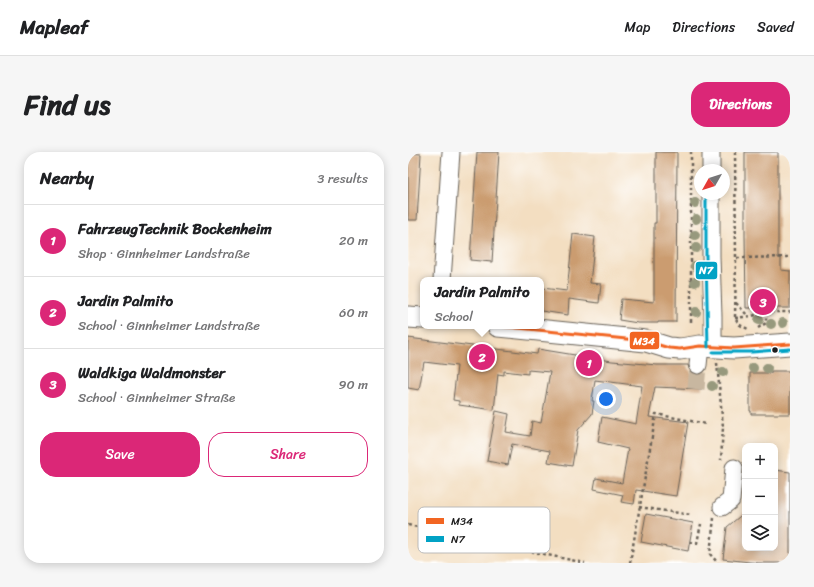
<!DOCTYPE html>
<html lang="en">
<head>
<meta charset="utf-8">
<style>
  :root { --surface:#fff; --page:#f6f6f6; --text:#202124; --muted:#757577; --line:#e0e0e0; --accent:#db2777 }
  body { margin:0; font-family:Sriracha,sans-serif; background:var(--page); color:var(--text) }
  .controls { position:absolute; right:12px; bottom:12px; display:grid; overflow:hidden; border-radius:8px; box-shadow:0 2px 10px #0003 }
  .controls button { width:36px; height:36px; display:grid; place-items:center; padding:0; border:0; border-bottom:1px solid var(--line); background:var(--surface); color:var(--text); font:20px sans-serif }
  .compass { position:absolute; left:286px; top:12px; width:36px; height:36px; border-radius:50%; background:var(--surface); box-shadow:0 2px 10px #0003; rotate:231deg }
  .you { position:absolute; left:198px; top:247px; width:14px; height:14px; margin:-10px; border:3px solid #fff; border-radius:50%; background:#1a73e8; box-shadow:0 0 0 6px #1a73e833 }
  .badge { display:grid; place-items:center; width:26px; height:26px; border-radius:50%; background:var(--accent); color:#fff; font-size:13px; font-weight:700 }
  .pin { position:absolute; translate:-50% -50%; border:2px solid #fff; box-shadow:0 1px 4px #0006 }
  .popup { position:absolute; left:12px; top:125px; width:124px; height:52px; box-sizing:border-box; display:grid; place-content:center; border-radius:8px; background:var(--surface); filter:drop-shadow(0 1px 3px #0005); font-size:13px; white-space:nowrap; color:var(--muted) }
  .popup b { font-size:15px; color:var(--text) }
  .popup::after { content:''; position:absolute; left:50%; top:100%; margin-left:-8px; border:8px solid transparent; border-top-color:var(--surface) }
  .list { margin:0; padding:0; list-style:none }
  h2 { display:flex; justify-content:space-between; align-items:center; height:52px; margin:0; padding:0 16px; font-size:17px }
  h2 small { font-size:13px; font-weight:400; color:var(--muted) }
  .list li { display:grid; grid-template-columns:26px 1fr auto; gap:12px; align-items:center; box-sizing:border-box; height:72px; padding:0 16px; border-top:1px solid var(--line) }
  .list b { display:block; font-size:15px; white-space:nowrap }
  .list p { margin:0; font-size:13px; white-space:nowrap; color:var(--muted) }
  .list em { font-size:13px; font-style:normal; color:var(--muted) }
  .actions { display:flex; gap:8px; padding:12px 16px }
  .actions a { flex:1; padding:9px 0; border:1px solid var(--accent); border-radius:16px; text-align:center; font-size:14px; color:var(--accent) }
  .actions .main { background:var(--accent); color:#fff }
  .icon { flex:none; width:22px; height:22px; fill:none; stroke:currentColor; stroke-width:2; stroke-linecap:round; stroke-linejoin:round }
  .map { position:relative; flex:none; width:382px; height:411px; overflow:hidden; border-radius:16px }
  header { display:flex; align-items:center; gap:24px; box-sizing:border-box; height:56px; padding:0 20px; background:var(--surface); border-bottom:1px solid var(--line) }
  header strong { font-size:19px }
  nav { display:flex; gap:22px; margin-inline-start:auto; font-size:14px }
  .intro { display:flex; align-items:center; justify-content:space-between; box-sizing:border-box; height:96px; padding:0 24px }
  h1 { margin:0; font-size:28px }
  .button { padding:10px 18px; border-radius:16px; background:var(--accent); color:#fff; font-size:14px; font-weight:700 }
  main { display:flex; gap:24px; padding:0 24px }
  aside { flex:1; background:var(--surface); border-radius:16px; box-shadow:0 2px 10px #0003 }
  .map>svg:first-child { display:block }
  .building { fill:#cb9c70 }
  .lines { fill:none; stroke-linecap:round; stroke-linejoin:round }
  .minor-tunnel { stroke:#c8b7a0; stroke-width:17; stroke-dasharray:17 8; stroke-linecap:butt }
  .minor-casing { stroke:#676056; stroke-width:19 }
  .major-casing { stroke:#676056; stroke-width:23 }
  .path { stroke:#676056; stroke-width:2.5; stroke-dasharray:3 3; stroke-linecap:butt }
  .minor { stroke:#fff; stroke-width:17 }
  .major { stroke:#fff; stroke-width:21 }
  .bus-1-casing { stroke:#fff; stroke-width:6 }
  .bus-2-casing { stroke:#fff; stroke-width:6 }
  .bus-1 { stroke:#f26522; stroke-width:3 }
  .bus-2 { stroke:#01a2c5; stroke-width:3 }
  .tree { fill:#97997d }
  .bus-dot { fill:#1c1c1c; stroke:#fff; stroke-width:1.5 }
  .key { fill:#fff; stroke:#bbb; stroke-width:1 }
  .key-label { font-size:11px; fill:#1c1c1c }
  .line-badge { stroke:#fff; stroke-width:1.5 }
  .badge-label { font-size:11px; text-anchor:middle; font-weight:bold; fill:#fff }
</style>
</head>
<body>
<header>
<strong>Mapleaf</strong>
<nav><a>Map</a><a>Directions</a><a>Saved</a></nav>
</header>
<div class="intro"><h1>Find us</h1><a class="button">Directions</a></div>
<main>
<aside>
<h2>Nearby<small>3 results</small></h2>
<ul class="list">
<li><span class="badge">1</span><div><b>FahrzeugTechnik Bockenheim</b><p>Shop · Ginnheimer Landstraße</p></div><em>20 m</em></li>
<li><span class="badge">2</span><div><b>Jardin Palmito</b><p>School · Ginnheimer Landstraße</p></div><em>60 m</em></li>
<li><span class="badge">3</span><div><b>Waldkiga Waldmonster</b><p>School · Ginnheimer Straße</p></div><em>90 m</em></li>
</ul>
<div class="actions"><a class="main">Save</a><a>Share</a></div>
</aside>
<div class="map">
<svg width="382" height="411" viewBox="0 0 382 411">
  <rect width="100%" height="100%" fill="#fff"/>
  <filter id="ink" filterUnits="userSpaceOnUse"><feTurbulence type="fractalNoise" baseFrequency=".025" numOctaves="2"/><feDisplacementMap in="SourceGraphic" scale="8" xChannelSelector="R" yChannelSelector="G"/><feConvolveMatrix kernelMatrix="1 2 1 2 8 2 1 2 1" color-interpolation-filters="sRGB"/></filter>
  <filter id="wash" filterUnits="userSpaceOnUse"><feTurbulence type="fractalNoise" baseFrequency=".012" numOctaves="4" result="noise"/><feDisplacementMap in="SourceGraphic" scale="16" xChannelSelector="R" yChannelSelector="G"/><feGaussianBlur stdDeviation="0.9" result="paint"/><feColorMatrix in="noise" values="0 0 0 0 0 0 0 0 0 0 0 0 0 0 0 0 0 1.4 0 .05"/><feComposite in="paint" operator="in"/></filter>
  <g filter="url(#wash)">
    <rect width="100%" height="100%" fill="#f3dec1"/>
    <g id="blocks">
      <path class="building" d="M69,0H91L84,110L62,108Z
        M248,0H269L268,170H250V171H230L211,168L213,147L246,150V71H248Z
        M337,0H370V106H373V118L382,119V156H338L337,82Z
        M0,1L13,2L9,68H0Z
        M165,82L187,85L182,131L193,132L191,151L161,147L160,163L133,159V145L134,136L159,139Z
        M0,186L129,202L130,197L204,209L249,213H280L281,217L284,221L289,223L295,222L294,237L247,235L241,265L280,270L268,344L228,338L226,352L213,350L215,343L186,337L188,326L214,331L220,297L190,290L194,265L228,272L234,234L187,228L184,249H186L184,262L170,278L164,314L140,310L142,299L104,292L100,313L79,309L88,259L101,262L98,280L122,284L124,269L133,271L142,220L120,218V222L96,219V223L90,222L86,258L51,253V249L45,248L49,214L16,210L11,238L0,236Z
        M363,219H382V262H343V259H342V221H363Z
        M367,318L382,320V411H351L315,407L319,375L337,360V396H367Z
        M238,362L285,371L280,399L233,390Z"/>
    </g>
  </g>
  <g filter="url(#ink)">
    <use href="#blocks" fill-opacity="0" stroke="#676056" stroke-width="1"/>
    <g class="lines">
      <path class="minor-tunnel" d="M288,237L290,213"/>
      <g class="minor-casing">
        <path id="minor" d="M303,18V0
          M303,42V104L305,164V195
          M34,128L43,0
          M290,213L292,194
          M314,355L323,348L326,316"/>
      </g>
      <g class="major-casing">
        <path id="major" d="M0,165L15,166
          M90,174L238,189L261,196L272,197L292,194L326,196L382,192"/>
      </g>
      <path class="path" d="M327,0L328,106L327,166L332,173L340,177
        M329,106L382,105
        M328,151L340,164
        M327,166L344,164L358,160H382
        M283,170V0
        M350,176L358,171V160
        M309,211L315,275L313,308
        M231,355L284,363
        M306,366L302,402L310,411
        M0,373L177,411
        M282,390L289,391L293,372
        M222,411L248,262L298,272"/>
      <use href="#minor" class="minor"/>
      <use href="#major" class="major"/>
      <g class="bus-1-casing">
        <path id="bus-1" d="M90,174L238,189L261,196L272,197L292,194L326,196L382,192"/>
      </g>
      <g class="bus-2-casing">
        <path id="bus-2" d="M298,42V104L300,195
          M305,200H344L382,197"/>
      </g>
      <use href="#bus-1" class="bus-1"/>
      <use href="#bus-2" class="bus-2"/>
    </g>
    <g class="tree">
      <circle cx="287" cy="51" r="5"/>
      <circle cx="288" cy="67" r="5"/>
      <circle cx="287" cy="83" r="5"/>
      <circle cx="288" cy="96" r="5"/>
      <circle cx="287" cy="114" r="5"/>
      <circle cx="287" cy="130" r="5"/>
      <circle cx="288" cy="160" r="5"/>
      <circle cx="351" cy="168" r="5"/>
      <circle cx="375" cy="171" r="5"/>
      <circle cx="363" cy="172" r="5"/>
      <circle cx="345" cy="216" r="5"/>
      <circle cx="359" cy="216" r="5"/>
      <circle cx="315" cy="220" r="5"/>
      <circle cx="304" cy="234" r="5"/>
    </g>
  </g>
  <circle class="bus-dot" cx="367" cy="198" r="3.5"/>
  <rect x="10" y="355" width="132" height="46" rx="6" class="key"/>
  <rect x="18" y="366" width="18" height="6" fill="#f26522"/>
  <rect x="18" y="384" width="18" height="6" fill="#01a2c5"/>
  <g class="key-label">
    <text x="43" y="373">M34</text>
    <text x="43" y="391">N7</text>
  </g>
  <g class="line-badge">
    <rect x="287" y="109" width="23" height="19" rx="4" fill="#01a2c5"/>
    <rect x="221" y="179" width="31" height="19" rx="4" fill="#f26522"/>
  </g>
  <g class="badge-label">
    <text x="298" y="122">N7</text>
    <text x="236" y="193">M34</text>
  </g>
</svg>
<div class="controls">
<button>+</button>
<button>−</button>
<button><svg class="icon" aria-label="layers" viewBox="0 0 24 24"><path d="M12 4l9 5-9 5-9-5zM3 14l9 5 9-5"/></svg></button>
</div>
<svg class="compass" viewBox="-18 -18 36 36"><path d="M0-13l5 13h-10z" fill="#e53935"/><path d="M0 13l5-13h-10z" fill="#757577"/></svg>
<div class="you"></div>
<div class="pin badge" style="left:181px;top:211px">1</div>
<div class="pin badge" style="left:74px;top:205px">2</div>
<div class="popup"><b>Jardin Palmito</b>School</div>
<div class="pin badge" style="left:355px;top:150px">3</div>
</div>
</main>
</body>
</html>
